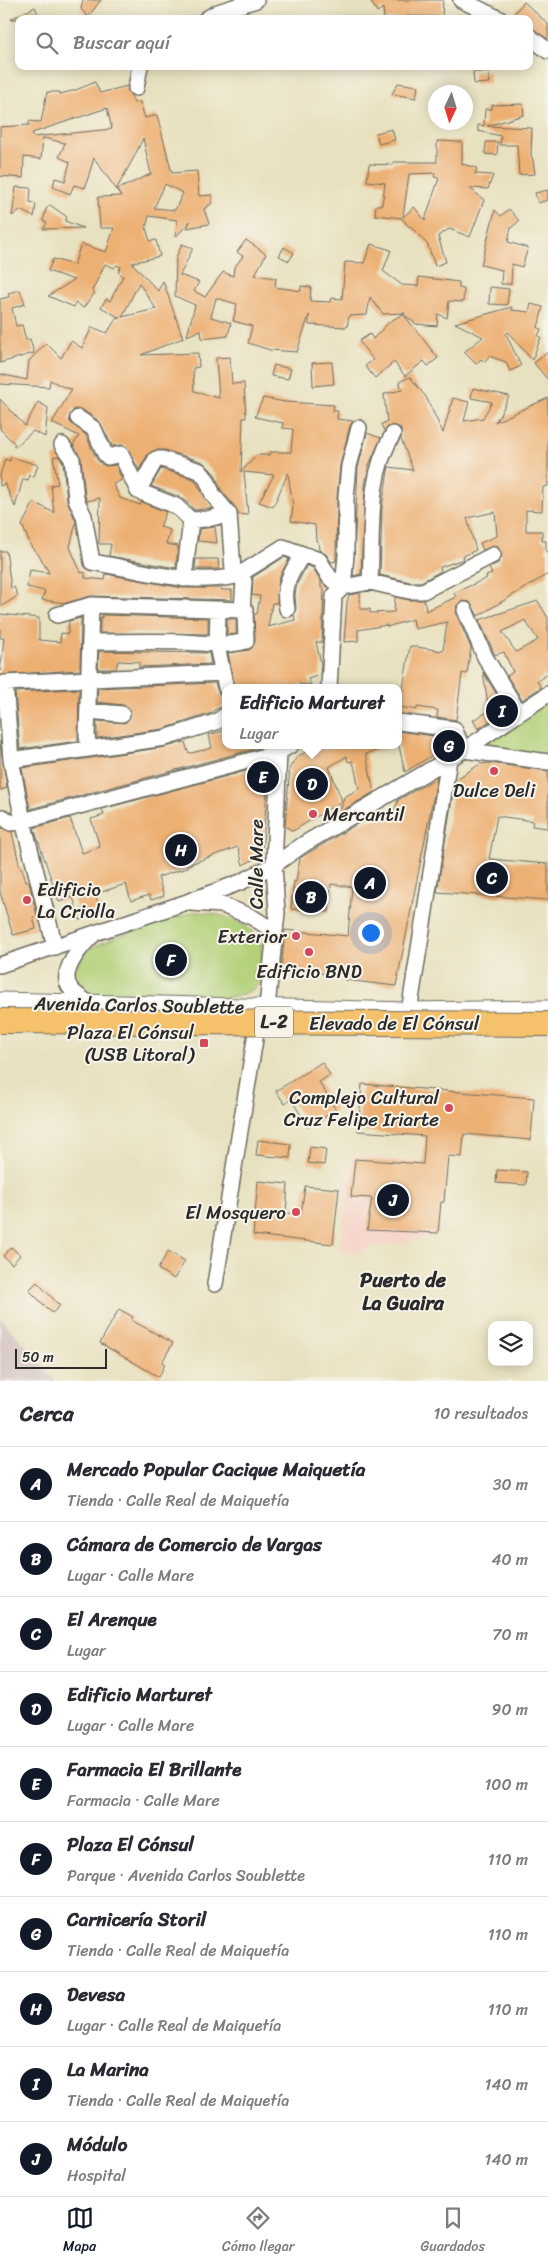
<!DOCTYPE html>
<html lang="es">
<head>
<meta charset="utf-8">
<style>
  :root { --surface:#fff; --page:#f7f7f7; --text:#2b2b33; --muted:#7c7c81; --line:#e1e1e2; --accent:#111827 }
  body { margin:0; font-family:Sriracha,sans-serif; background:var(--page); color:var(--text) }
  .controls { position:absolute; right:15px; bottom:15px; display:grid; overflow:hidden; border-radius:10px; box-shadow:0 2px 12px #0003 }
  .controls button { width:45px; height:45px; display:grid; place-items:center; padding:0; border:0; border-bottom:1px solid var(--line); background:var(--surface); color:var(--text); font:25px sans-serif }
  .compass { position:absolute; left:428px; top:85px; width:45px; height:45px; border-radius:50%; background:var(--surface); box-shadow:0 2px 12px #0003; rotate:184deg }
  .scale { position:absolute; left:15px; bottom:12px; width:92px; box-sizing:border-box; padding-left:5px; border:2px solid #2b2b2b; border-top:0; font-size:14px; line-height:18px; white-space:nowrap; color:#2b2b2b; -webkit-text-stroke:4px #f7f3e8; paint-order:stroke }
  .you { position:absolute; left:370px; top:932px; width:18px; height:18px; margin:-12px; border:4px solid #fff; border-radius:50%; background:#1a73e8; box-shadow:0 0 0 8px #1a73e833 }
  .badge { display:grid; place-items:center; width:32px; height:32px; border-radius:50%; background:var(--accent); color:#fff; font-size:16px; font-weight:700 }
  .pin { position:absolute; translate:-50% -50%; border:2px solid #fff; box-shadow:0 1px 5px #0006 }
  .popup { position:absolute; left:222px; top:684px; width:180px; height:65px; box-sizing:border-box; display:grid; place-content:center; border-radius:10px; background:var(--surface); filter:drop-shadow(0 1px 4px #0005); font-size:16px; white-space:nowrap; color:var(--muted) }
  .popup b { font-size:19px; color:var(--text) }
  .popup::after { content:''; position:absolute; left:50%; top:100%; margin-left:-10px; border:10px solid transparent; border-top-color:var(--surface) }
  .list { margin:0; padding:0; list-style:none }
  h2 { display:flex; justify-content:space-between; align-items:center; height:65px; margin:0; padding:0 20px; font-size:21px }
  h2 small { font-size:16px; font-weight:400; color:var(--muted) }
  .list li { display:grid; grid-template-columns:32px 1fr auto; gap:15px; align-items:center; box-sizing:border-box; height:75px; padding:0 20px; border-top:1px solid var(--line) }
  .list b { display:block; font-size:19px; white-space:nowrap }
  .list p { margin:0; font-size:16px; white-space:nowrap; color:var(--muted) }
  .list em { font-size:16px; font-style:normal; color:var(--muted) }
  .icon { flex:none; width:28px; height:28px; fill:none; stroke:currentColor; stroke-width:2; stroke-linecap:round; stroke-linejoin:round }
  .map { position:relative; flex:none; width:548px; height:1381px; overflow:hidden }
  .search { position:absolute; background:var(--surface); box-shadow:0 2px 12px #0003; left:15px; right:15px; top:15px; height:55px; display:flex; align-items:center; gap:12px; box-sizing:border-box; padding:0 18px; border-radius:10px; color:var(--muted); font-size:19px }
  .sheet { height:815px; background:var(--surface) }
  nav { display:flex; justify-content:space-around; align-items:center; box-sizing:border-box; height:70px; border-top:1px solid var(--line); background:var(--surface); font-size:14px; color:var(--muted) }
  nav a { display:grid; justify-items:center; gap:2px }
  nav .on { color:var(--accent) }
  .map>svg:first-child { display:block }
  .built { fill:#f6d1c5 }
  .industrial { fill:#d1bfbf }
  .green { fill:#b1d077; stroke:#6e7e51 }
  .building { fill:#edb073; fill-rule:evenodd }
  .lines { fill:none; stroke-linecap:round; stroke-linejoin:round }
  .minor-casing { stroke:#6d6b5f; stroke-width:18 }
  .tertiary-casing { stroke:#6d6b5f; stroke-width:21 }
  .minor { stroke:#fff; stroke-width:15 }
  .tertiary { stroke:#fff; stroke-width:19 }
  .primary-bridge-casing { stroke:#6d6b5f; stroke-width:26; stroke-linecap:butt }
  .primary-bridge { stroke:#f5c16b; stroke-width:24 }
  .poi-dot { fill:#d1495b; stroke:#f7f3e8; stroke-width:2 }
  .labels { text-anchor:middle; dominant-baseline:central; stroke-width:4; stroke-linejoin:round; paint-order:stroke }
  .shield { fill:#f7f3e8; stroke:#686764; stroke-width:1 }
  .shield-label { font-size:18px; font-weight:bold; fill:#2b2b2b }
  .poi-label { font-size:19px; fill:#2b2b2b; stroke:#f7f3e8; text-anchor:end }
  .street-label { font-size:19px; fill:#2b2b2b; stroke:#f7f3e8 }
  .neighbourhood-label { font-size:20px; font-weight:bold; fill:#2b2b2b; stroke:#f7f3e8 }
</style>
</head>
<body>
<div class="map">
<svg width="548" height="1381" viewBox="0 0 548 1381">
  <rect width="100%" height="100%" fill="#f7f3e8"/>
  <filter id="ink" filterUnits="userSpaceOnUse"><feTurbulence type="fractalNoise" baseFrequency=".02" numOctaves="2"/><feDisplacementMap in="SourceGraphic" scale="10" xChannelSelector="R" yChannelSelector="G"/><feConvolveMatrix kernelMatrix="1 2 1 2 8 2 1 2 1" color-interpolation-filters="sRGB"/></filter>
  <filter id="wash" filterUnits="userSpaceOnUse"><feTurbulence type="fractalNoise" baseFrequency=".0096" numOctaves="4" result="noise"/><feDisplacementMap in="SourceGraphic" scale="20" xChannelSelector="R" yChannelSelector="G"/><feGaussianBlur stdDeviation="1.12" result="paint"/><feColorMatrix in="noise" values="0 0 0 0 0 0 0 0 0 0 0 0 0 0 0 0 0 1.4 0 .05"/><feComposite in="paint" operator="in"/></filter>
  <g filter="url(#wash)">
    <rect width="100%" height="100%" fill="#e8e1c0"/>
    <path class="built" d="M352,1156L443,1164L436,1236L339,1254Z"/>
    <path class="industrial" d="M0,1318L33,1354L55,1381H0Z"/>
    <path class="green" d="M548,702V756L478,748Z
      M193,912C217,912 250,921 261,944C264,951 260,974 260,983L254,989L243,994L224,998L95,995L85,994L75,984L73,973L83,955L91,948L114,938Z"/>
    <g id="blocks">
      <path class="building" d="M83,0H101L88,17L81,9Z
        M370,0H443L442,17L407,16L408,19H384L383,8L377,12Z
        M524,2L548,24V39L529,27V19H509Z
        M35,7L40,19H11Z
        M473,72H489L490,83L474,84Z
        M95,82L100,93L127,86L134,103L140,102L145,118L157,115L172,173L197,171L199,196L212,195V203L204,209L209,224L187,228L190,221L176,237L177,220L149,216L146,228L150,241L156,240L160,256L132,263L158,291L163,281L183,338L141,355L198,353L199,367L193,368L194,391L219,398L216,358L230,357L232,384L244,383L246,418H243L241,472L257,455H269L270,452H291L293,429L282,428L283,423L255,417L263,398L285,402L334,405L333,411H338L337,419L353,421L350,426L340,465L337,497L336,561L331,562L327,555L319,550L318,541H316L315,525L291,521L293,506L288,473L273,507L259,502L274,475L244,472L248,515L238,514L236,508L221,490L215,474L203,462L165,450H156L148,454L139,470L127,447L123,445L112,446L100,422L83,410L74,409L69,417L70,422L86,435L96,458L101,464L106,466L116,465L122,480L113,484L120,498L140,505L141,502L166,512L160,527L170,530L166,544L178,546L176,568L109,556L111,544H99L100,498L87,501L85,496L81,458L73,445L79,436L52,423L72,389L66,388L50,380L49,387L0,384V374L27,380L29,361L46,343L61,358L71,341L82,348L92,327L107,333L116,319L120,318L101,307L106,299L110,301L123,276L118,272L121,267L117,265L114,268L105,264L92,291L95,293L83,308L76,302L74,307L48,296L74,280L48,271L53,259L74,265L81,244L106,252L114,228H100L98,197L121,196L94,158L85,188L74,185L70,194L53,187L55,178L65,181L70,162L59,157L65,143L43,138L41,159L24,157L23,178L0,176V127L29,125V121L41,122L47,92H60V94L76,90ZM107,108L112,129L33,137L32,133ZM143,138L151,174L116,190L133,159ZM165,184L183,193L175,210L154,208ZM139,283L156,309L122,317Z
        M398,83L418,86L416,98L392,94Z
        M523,104L524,115L487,126L532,128L531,155L533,160L535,174L519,175L517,145H500L501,136L478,131V125L484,126L485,109H492V105Z
        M392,129L395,140L379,144L376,133Z
        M437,141L462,142V164L477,168L475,174L493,175L488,189L470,188L484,200L470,237L449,229L438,236L446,262L435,266L428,245L410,226L409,227L402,218L375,215L376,205H382L385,183L367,181L369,164L393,165V162H437ZM435,173L434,177L439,178L425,220L414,207L403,217L409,174Z
        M486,142H498L497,155L485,154Z
        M16,187L31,188L30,202L36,204L34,217L20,210L12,216Z
        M548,190V200L538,203L535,193Z
        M50,205L67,217L65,221L83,228L43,229L47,223L43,221L46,209Z
        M509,209L519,221L511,228L508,242L528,248L522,267L512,264L511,284H501L502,270L481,265L495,210L501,216Z
        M246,240L266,254L255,275L276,278L275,287L301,291V286L311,287L310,301L330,302L331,298L342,299L345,262L364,263L371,244L391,250L383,271L402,285L418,286L419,277L459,282V288L464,289L463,302L449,301L447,318L438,314L437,326L416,324L403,314L405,313L383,314L370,297L367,315L349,316L347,327L309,325V315L297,352L270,350L248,343L252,326L233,321L237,304L216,298L211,317L231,323L228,336L202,339L201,330L187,336L195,305L175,296L176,258L182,244L193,248L180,275L199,282L194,291L205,297L223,272L233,276L234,268L243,256L237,252Z
        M284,247L294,253L289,261L279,256Z
        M490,287L509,289L507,305L489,304Z
        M20,290L25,304L12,308L16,326L22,325L26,340L30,339L34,353L0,363V299L9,297L8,293Z
        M531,304L543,307L538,328L541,329L538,336L541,337L532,360L508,332L506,334L521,366L510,371L506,362L489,356L485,362L481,359L476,364L464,352L483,337L455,323L512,307V310L529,312Z
        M403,314L438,358L428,366L424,361L405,376L394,362L375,378L365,366L373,360L359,341L370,334L373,339L389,322Z
        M548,352V380L534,363Z
        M332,362L334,384L313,386L312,363Z
        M274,365L291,369L288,379L271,376Z
        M410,377L426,397L443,433L453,398L469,402L464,421L483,418L492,402L471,398L473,388L509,396L500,415L495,422L548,398V486L543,487L542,511L526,510V531H542V541H546V552L548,551V574L478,616L470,602L462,601L457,605L456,614L471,648L467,674L462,673L456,720L437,717L438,710L417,707V710L400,707L410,646L443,651L447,622L415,629L413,619L387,627V625L358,630V641L344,642L347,602L349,595L360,593V609H370V613L394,612L395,597L409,600H424L426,611L456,597L454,593L487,578L486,576L492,574L489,568L498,563L502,556L498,547L493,546L483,550L480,543L497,536L495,512L467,518L476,550L463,556L464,559L440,567L441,571L421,582H410L380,575L382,507L388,471L389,467L413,470L401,439V428L392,425L384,431L381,424L387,422L384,394L402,390L399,382Z
        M0,399L25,426L38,402L48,408L45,437L33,431L15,447L13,446L15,444L0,429Z
        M367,433L381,438L369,465L365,486L361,574L353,576L358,468Z
        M58,456L63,462L67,500L76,522L70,547L81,573L85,572V578L105,580L106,574L182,588H221L222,590H232V600L91,596L66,603L42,600L45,591L27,587L30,570L49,573L39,555L32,548L22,525L34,502L54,513L51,485L58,484L53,457Z
        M11,457L38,465L34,477L29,475L28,480L23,479L15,507L5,484L0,486V476L5,459L10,461Z
        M161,469L194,479L212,508L194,510L189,504L180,497L151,486Z
        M215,527L217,543L198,541L199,529Z
        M0,551H6L11,588L14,587L18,596L0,607Z
        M284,557L289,559L279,578L277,603H272L268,627L295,620L294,615L296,608L295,594L297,584L307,565L313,568L321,581V588H324L322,642H316L321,664L320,675L308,679L311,685L299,684L300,688H235L228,653L249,650L252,648L255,641L254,614H257L260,596L252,595L253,577Z
        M196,559H218L219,569H195Z
        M538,601L548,618V674L537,681L541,687L522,700L507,676L513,672L504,652L495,655L479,620ZM525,620L538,640L516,652L502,632Z
        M0,614L39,618V640L60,642L61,633L68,634L69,621L81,618L80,670L0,675L4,638H0Z
        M102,615L208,618V634L100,633V618H102Z
        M227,619H236V634L227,635Z
        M99,651L209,653L211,664L139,667V662L118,661L116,669H98Z
        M483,672L506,710L478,729L473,720L489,711Z
        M215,683L219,694L223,697L224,706L214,710L212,713L163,729L97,738V721L125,723L131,714L130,710L123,705L97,702L98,688Z
        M79,689L78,741L20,749L15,692Z
        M226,730V745H269L30,809L22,768L166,747L185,742L188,752L191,753L212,748L209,735Z
        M398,731L448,738L451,744L405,772L398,742Z
        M0,741L7,788L0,790Z
        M318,745H387L388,747L366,754L374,792L340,812L344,797L359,789L353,761L348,762L347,756L329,767L342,801L293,831L285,826L290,767L297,757Z
        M489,763L548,771V828L532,826L533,821L497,816L489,859L548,864V900L437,892L455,780L480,764Z
        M269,765L262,855L243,865L238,847L187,865V868L158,877L164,896L151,900L149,895L131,901L126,884L95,894L101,913L80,920L73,897L59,902L34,828L70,818L82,853L100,847L91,819L104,815L102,809Z
        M437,778L396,986L345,980V975L281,970L285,930L348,936L352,887L331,884L329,912L291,909L294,881L296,882L300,858L359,823L394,814L398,800Z
        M0,827L12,832L20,868H22L26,882H29L37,916L33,917L36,929L13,935L0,892Z
        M322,1062L330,1075L319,1082L336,1110L308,1127L291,1099L285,1104L276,1091Z
        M362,1084L534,1098L531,1140L464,1134L462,1157L448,1156L444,1202H441L438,1233L367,1230L372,1198L351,1197L355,1159L423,1164L425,1136L358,1131Z
        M258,1140L291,1144L290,1158L256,1155Z
        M310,1147L326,1149L324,1165L308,1163Z
        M497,1170L527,1172L526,1185L496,1183Z
        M258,1181L288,1184L286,1213L301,1214L305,1186L339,1189L333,1244L253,1235Z
        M11,1247L20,1255L12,1264L3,1256Z
        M168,1251L185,1261L174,1279L158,1269Z
        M37,1282L60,1306L52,1313L29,1290Z
        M119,1309L133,1317L131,1320L173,1343L162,1362L165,1364L159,1377L100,1343Z"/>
    </g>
  </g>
  <g filter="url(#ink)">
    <use href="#blocks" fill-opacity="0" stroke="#6d6b5f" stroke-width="1"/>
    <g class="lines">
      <g class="minor-casing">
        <path id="minor" d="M461,0L500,19
          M206,19L218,12L256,0
          M529,36L548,51
          M136,88L140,66
          M78,418L94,429L105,454L108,457L121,454L138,491L176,506L191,520L207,519L229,514
          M62,445L72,459L76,499L84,516L92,562C141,570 187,586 237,576L283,547L319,560L330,578L343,587L370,582L409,591H423L493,555
          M138,491L156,459H162L200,471L207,480L213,495L229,514L233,570L244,581L242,610
          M184,579L191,520
          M370,582C373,531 366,479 393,434
          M287,609C282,585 290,575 302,555
          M218,610L217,646L226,688
          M465,610L485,657L519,713
          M57,615L91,605L245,610L246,641C225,647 207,643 184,642C153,641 122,642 91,642
          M329,688L334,596L343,587L346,555V497L349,466L359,428
          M88,711L122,714
          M398,722L454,729L464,750L548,762
          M89,748L87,736L91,605
          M11,760L165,738L216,722L226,715
          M0,817H3L11,823L23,821L255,759L279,752L291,745
          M191,903L222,905L252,917L274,931
          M55,947L23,821L11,760L5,683L222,673
          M0,965L187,902L241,882L274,865L304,844L464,750L548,694
          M90,1004C84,1000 76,995 71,989C57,973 82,945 94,934
          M409,1012L449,759
          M215,1284L256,1033L267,1007L277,913L274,865L279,752"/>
      </g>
      <g class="tertiary-casing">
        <path id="tertiary" d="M0,1002L409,1012L548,1010"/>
      </g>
      <use href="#minor" class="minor"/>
      <use href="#tertiary" class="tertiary"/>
      <g class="primary-bridge-casing">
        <path id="primary-bridge" d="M0,1021L548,1024"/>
      </g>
      <use href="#primary-bridge" class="primary-bridge"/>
    </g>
  </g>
  <g class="poi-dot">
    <circle cx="494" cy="771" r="5"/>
    <circle cx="313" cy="814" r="5"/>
    <circle cx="27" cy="900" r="5"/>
    <circle cx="296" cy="936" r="5"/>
    <circle cx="309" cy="952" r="5"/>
    <rect x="199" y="1038" width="10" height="10" rx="2.5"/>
    <circle cx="449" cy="1108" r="5"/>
    <circle cx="296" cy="1212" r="5"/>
  </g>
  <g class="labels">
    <rect class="shield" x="255" y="1006.5" width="38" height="31" rx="4"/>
    <g class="shield-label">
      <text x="274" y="1022">L-2</text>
    </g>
    <g class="poi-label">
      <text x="494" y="790" text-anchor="middle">Dulce Deli</text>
      <text x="323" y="814" text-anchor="start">Mercantil</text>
      <text x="37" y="889" text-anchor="start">Edificio<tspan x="37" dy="22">La Criolla</tspan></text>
      <text x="286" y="936">Exterior</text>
      <text x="309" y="971" text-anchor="middle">Edificio BND</text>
      <text x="194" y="1032">Plaza El Cónsul<tspan x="194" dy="22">(USB Litoral)</tspan></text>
      <text x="439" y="1097">Complejo Cultural<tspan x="439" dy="22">Cruz Felipe Iriarte</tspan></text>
      <text x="286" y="1212">El Mosquero</text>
    </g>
    <g class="street-label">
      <text transform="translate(256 864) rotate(-90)">Calle Mare</text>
      <text transform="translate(139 1005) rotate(1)">Avenida Carlos Soublette</text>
      <text x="394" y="1023">Elevado de El Cónsul</text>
    </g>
    <g class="neighbourhood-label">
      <text x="403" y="1280">Puerto de<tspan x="403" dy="23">La Guaira</tspan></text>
    </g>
  </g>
</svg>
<div class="controls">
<button><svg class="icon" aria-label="layers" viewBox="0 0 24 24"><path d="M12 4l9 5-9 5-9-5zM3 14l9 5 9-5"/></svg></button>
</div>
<svg class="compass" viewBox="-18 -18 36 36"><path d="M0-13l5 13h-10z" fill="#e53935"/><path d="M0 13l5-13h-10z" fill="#7c7c81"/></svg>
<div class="scale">50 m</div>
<div class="you"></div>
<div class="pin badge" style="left:370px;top:883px">A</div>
<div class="pin badge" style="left:311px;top:897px">B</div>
<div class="pin badge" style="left:492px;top:878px">C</div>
<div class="pin badge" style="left:312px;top:784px">D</div>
<div class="popup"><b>Edificio Marturet</b>Lugar</div>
<div class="pin badge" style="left:263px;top:777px">E</div>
<div class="pin badge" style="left:171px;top:960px">F</div>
<div class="pin badge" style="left:449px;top:746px">G</div>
<div class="pin badge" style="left:181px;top:850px">H</div>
<div class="pin badge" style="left:502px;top:711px">I</div>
<div class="pin badge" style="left:393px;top:1200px">J</div>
<div class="search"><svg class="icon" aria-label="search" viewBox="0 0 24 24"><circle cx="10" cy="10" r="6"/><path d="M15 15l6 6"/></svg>Buscar aquí</div>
</div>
<section class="sheet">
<h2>Cerca<small>10 resultados</small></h2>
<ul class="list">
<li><span class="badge">A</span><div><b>Mercado Popular Cacique Maiquetía</b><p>Tienda · Calle Real de Maiquetía</p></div><em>30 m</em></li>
<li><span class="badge">B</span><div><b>Cámara de Comercio de Vargas</b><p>Lugar · Calle Mare</p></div><em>40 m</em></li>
<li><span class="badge">C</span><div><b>El Arenque</b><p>Lugar</p></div><em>70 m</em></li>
<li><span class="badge">D</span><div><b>Edificio Marturet</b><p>Lugar · Calle Mare</p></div><em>90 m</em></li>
<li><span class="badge">E</span><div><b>Farmacia El Brillante</b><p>Farmacia · Calle Mare</p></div><em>100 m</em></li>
<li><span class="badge">F</span><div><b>Plaza El Cónsul</b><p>Parque · Avenida Carlos Soublette</p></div><em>110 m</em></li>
<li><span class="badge">G</span><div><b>Carnicería Storil</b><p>Tienda · Calle Real de Maiquetía</p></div><em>110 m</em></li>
<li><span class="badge">H</span><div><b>Devesa</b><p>Lugar · Calle Real de Maiquetía</p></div><em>110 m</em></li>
<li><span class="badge">I</span><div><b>La Marina</b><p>Tienda · Calle Real de Maiquetía</p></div><em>140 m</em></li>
<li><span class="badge">J</span><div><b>Módulo</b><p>Hospital</p></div><em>140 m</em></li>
</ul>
</section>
<nav>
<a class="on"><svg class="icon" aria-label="map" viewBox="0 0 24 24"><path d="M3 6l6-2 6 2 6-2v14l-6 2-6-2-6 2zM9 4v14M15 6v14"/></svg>Mapa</a>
<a><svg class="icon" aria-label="directions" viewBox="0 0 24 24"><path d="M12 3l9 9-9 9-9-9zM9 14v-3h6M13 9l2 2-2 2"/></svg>Cómo llegar</a>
<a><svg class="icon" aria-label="saved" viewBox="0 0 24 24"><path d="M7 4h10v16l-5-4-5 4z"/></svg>Guardados</a>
</nav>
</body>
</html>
